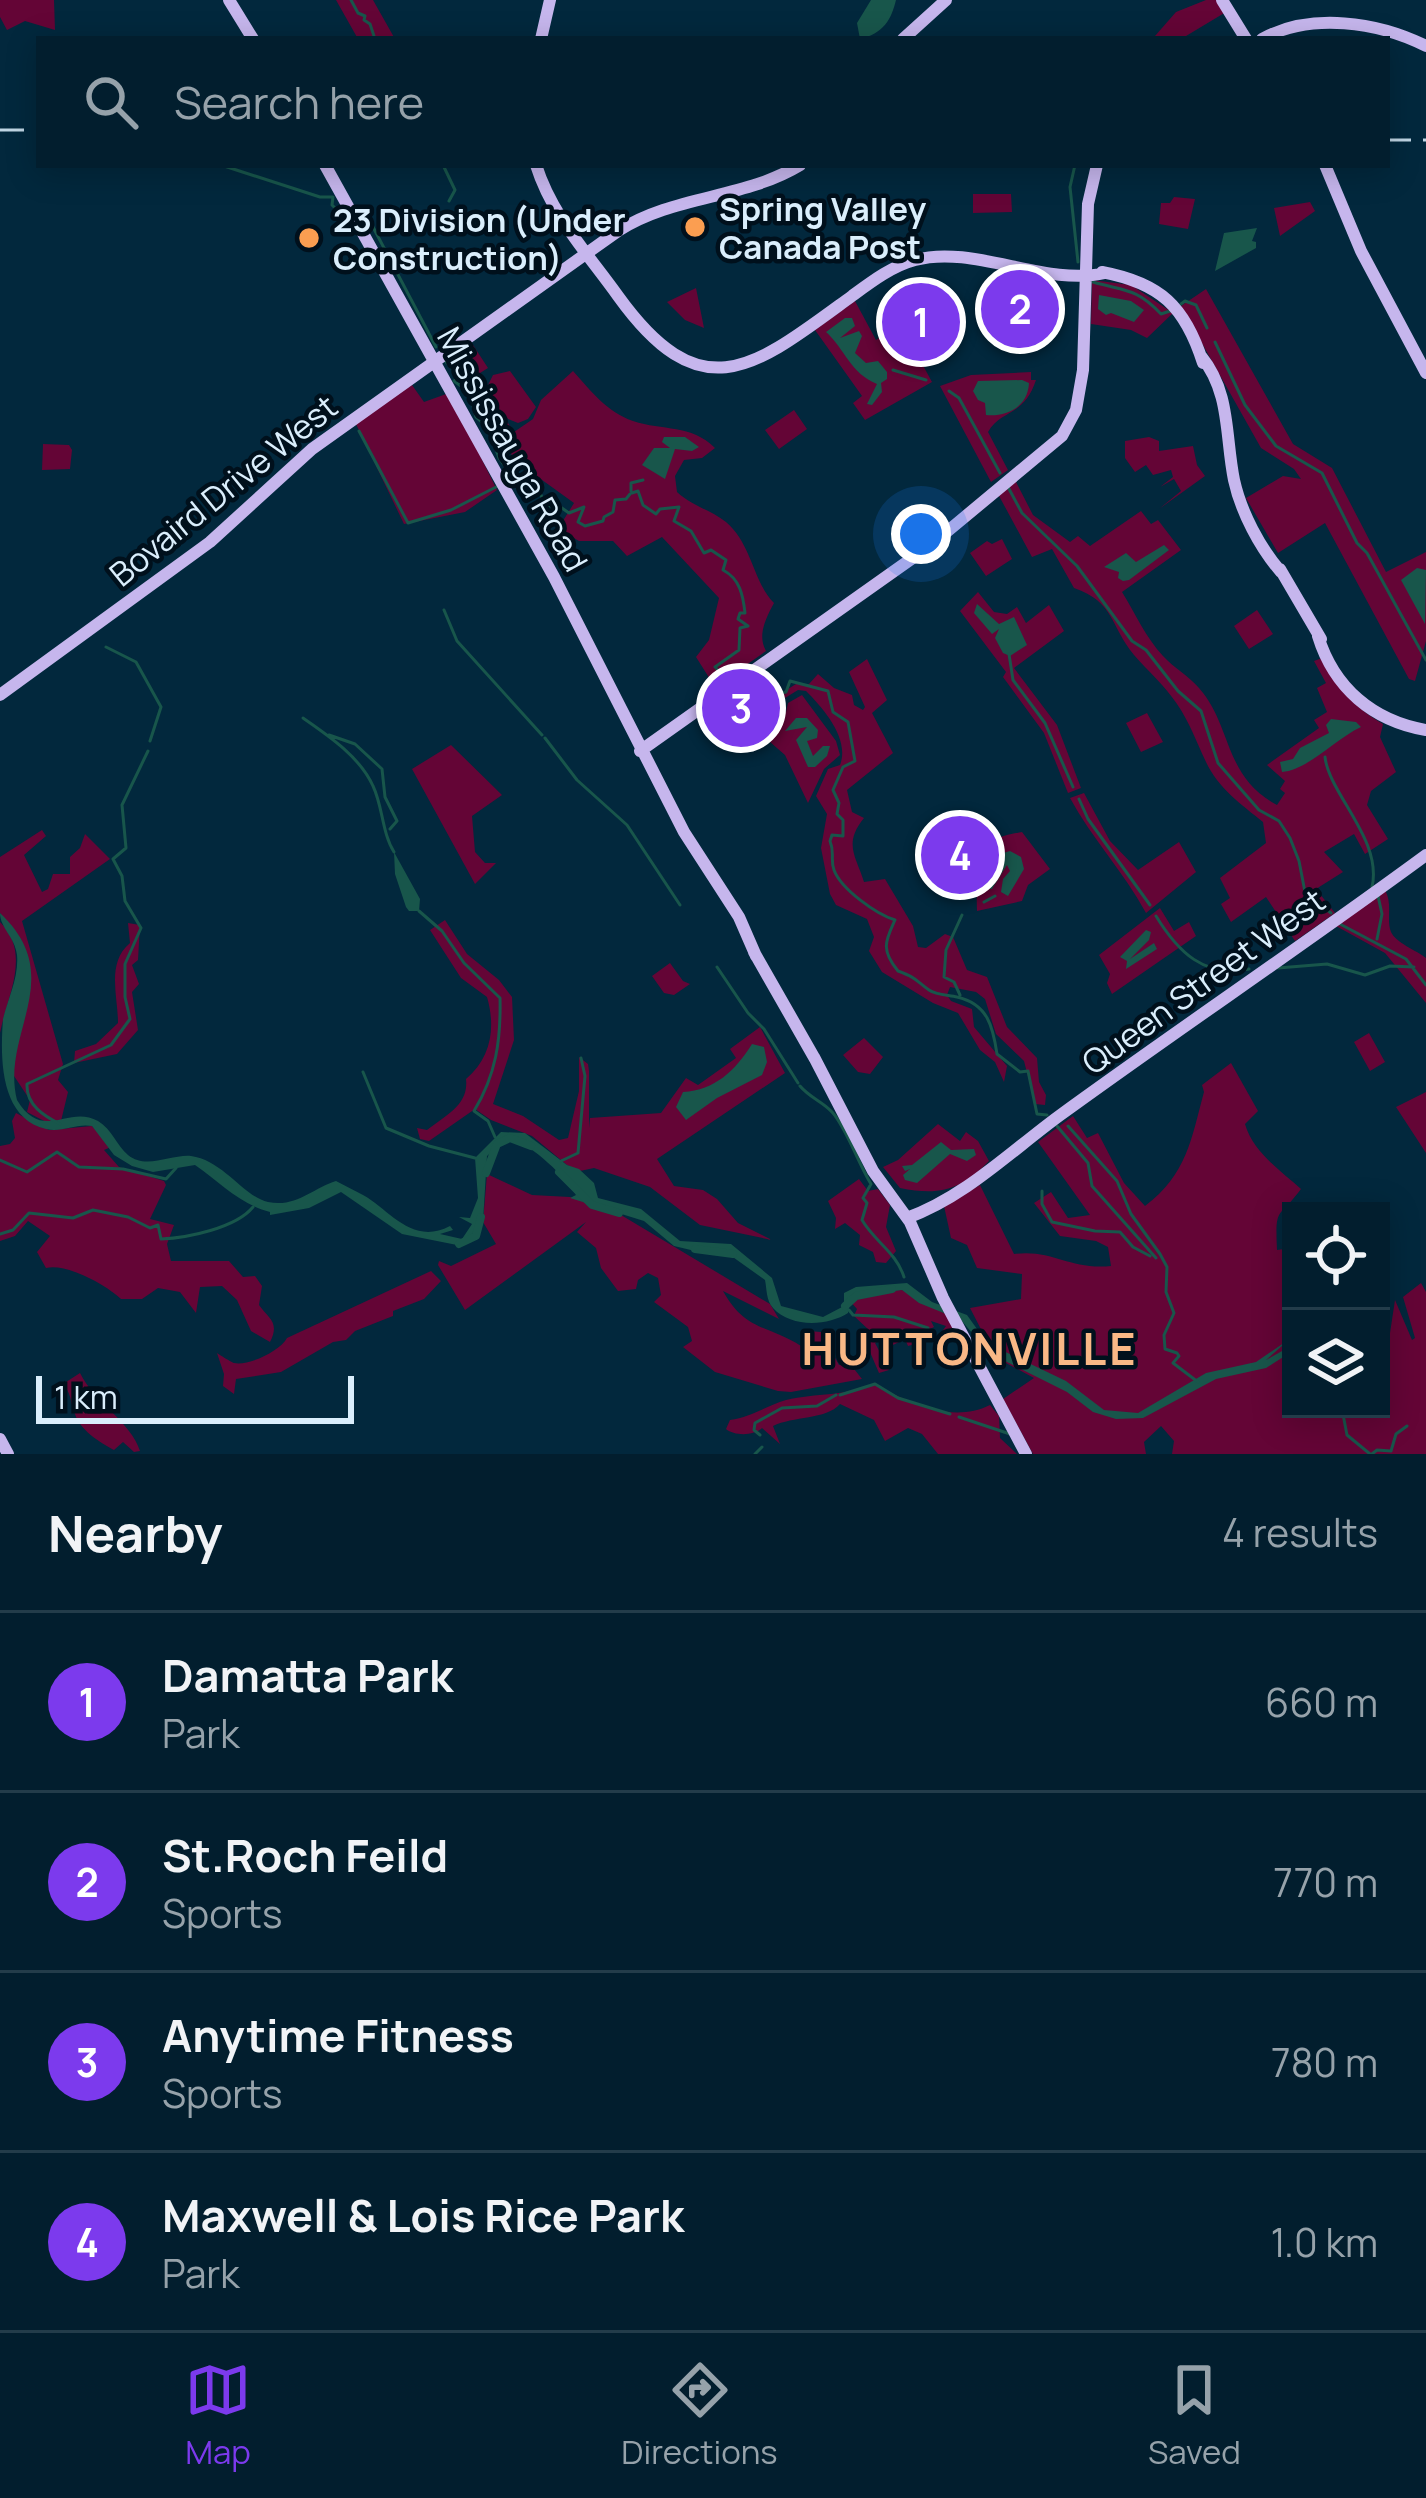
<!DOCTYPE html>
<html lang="en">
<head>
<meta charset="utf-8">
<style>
  :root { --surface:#021e2e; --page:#0c2736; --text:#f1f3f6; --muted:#96a2aa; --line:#233c4a; --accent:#7c3aed }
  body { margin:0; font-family:Manrope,sans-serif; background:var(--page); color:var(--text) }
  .controls { position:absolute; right:36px; bottom:36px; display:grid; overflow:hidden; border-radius:0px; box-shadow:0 6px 30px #0003 }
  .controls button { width:108px; height:108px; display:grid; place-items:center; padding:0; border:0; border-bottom:3px solid var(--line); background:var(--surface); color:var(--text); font:60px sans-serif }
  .scale { position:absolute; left:36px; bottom:30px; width:318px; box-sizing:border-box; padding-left:12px; border:6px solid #daeefc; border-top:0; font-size:33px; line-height:42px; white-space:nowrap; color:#daeefc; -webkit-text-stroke:9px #00101c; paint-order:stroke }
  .you { position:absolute; left:921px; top:534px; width:42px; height:42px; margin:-30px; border:9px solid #fff; border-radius:50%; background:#1a73e8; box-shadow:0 0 0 18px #1a73e833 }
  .badge { display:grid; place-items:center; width:78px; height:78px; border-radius:50%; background:var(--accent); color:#fff; font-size:39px; font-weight:700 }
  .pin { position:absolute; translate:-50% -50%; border:6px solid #fff; box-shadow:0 3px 12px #0006 }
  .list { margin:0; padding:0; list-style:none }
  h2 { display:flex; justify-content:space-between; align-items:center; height:156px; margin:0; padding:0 48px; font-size:51px }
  h2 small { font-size:39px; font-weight:400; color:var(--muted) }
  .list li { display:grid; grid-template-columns:78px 1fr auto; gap:36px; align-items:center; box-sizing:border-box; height:180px; padding:0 48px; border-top:3px solid var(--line) }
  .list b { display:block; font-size:45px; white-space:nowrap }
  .list p { margin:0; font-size:39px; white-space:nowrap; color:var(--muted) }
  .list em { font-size:39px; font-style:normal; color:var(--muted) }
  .icon { flex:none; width:66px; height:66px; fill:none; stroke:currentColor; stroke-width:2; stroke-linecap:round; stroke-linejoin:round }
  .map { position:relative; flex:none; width:1426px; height:1454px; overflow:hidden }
  .search { position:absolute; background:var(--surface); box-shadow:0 6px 30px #0003; left:36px; right:36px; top:36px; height:132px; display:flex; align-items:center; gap:30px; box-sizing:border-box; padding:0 42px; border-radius:0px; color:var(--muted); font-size:45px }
  .sheet { height:876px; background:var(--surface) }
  nav { display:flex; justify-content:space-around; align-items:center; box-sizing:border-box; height:168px; border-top:3px solid var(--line); background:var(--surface); font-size:33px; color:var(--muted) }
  nav a { display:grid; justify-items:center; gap:6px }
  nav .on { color:var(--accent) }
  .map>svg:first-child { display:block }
  .green { fill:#640536 }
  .water { fill:#18564b }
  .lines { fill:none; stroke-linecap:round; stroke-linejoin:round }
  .stream { stroke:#18564b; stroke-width:3 }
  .river { stroke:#18564b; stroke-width:8 }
  .major { stroke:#c6b6ed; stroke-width:12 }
  .rail { stroke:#bfd5e4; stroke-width:3; stroke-dasharray:24 12; stroke-linecap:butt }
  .poi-dot { fill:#fb9e51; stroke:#00101c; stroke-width:4.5 }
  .labels { text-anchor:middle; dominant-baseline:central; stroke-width:9; stroke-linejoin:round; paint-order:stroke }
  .poi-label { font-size:33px; font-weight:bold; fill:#daeefc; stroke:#00101c; text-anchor:start }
  .street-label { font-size:33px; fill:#daeefc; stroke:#00101c }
  .district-label { font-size:45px; font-weight:bold; letter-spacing:3px; fill:#f9b886; stroke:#00101c }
</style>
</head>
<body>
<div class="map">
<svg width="1426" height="1454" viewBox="0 0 1426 1454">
  <rect width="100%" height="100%" fill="#02283d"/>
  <path class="green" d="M0,0H54L55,30L25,21L7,30L0,17Z
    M336,0H373L395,39H358Z
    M1206,0H1216L1226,12L1181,39L1155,36L1176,12Z
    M973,194H1011L1012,212L973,213Z
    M1174,197L1195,199L1188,229L1159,224L1161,203H1170Z
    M1310,202L1315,211L1280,236L1274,208Z
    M1092,280L1131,285L1173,313L1147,338L1131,330L1091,324Z
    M1020,281L1033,289V332L1018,337L1007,326C1006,309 1000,286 1020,281Z
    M696,288L704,328L685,320L667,302Z
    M1206,289L1293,444L1332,468L1386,572L1426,552V641L1415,681L1409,679L1325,523L1278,553L1246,498L1283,476L1301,479L1294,469L1261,448L1181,306Z
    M937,300L939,332L916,343L902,316Z
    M855,301L876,340L900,323L932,382L865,420L853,403L862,396L815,330Z
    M473,345L488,368L480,373L486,389L493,375L510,371L536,407L528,419L518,423L508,419L497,407L514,432L533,419L541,400L573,371C591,391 607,412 633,421C663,431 691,424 715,448L702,458L684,460L675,476L677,492C692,506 711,510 726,522C752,544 753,582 774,603C766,618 757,635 766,651L715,687L696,657L709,640L719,598L662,537L627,556L613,541H579L558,529L574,503L513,459C509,449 511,439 506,430C495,409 474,390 478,367L467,350Z
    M1031,372V380H1036C1024,417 1001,409 988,432L1008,470L991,482L940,386L971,375Z
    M412,385L424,402L449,393L497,490L465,512L404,524L355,422Z
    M794,410L807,429L779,449L765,430Z
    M1149,437L1159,441V451L1193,446L1197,465L1205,476L1159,509L1181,491L1174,479L1160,487L1173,477L1171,470L1153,475L1146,465L1135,472L1125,458V441Z
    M43,444L69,445L72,450L70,469L42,470Z
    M1015,480L1033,515L1070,542L1078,536L1090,546L1141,511L1151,524L1158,520L1181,550L1122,592C1135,613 1146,638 1163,656C1174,668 1189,676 1199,688C1233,727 1223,776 1277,805L1285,793L1280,789L1285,781L1267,765L1319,728L1314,720L1327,712L1317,688L1326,683L1314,661L1322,658C1337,688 1354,707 1383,724L1380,737L1396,772L1371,791L1367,805L1388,839L1365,854L1354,834L1324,852L1343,872L1316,889L1335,913L1295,941L1266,897L1231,922L1221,904L1230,898L1220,878L1266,843L1263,822C1242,805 1218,788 1206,762C1196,741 1190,723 1177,704C1165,686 1148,671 1134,655C1110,626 1115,602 1074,588L1052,549L1032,557L998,494Z
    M1002,539L1012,559L986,576L970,553L987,541L992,544Z
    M978,592L994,612L1007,614L1017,607L1026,623L1049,605L1064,631L1014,668L1057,725L1081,788L1068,793L1044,733L1003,677L1006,672L960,611Z
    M1257,610L1273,634L1249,649L1234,626Z
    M867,659L887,700L872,713L893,753L847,790L852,812L864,818C843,844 856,856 864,882L885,879L913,926L918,947L926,948L945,934L953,937L967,970L987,977L1007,1027L1037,1058L1039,1082L1046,1095L1045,1105L1035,1104L1024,1061L996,1034L985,999L976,992L950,987L947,995L951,1001L972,1009L974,1027L1007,1066L1004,1082L995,1062L980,1050L958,1013L933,1003L882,972L869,951L874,937L867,919L836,905L830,894L821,848L827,814L816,796L828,769L840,765C850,739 824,709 806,691L798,690L785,698L780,694L796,684H809L818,674L834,688L852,695L854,705L863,710L865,707L849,672Z
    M802,695L836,741L840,755L824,769L808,803L785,755L761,734L786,712L788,703Z
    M1147,713L1163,742L1141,752L1126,723Z
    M451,745L502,795L472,816L475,852L485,863H496L475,884L412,769Z
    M1084,793L1110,841L1138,870L1179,842L1196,872L1146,913C1124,872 1092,839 1070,798Z
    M42,830L46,836L24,855L42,892L48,889L53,874H70V857L80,848L85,834L110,859L22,921L63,1064L58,1080L68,1092L61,1121L48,1123L27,1112L30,1100L8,1067L13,1019L29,982L22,945L0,913V857Z
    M1022,832L1050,869L1028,885L1022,901L977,911C976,892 978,856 993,842C1000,835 1013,834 1022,832Z
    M972,834L984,837L973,880L955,873L939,850Z
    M1385,890C1393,904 1386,919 1391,932C1396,943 1416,950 1426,958V1003L1385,953L1336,926Z
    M1160,908L1174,931L1189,922L1196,936L1112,994L1107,983L1110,974L1099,955Z
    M445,920L467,954L499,980L512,997L514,1040L493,1104L523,1116L559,1140L568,1138L579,1091V1057L588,1064L589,1071V1128L590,1118L661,1113L686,1078L698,1085L736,1058L730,1049L760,1027L785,1073L657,1159L674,1186L703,1190L717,1199L738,1223L772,1240L700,1225L650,1187L594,1168L580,1171L567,1165L532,1136L491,1120L475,1109L429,1141L420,1139L417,1128L427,1130C446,1115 469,1105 466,1079C491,1058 496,1028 487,997L461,978L430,930Z
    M0,922C32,953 7,997 0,1033Z
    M128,923L140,925L138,960L132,965L139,984L132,992L138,1030L117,1054L74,1063L75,1051L96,1044L118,1023C118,996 106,963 130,943Z
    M670,963L683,981L690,984L674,995L664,993L652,976Z
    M1369,1033L1385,1062L1370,1071L1354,1042Z
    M864,1038L883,1057L870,1074L858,1072L843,1055Z
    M1231,1063L1258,1111L1245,1124C1253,1152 1280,1170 1301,1189C1278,1220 1275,1205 1277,1250L1291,1248V1409H1381V1340L1390,1333L1395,1300L1412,1340L1415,1338L1403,1297L1421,1283L1426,1292V1454H1172L1174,1441L1161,1426L1144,1442L1146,1454H1033L1003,1399L1034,1378L991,1355L995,1344L985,1337L970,1308L1021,1299L1022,1274L977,1268L967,1245L951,1238L944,1206L980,1185L1014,1254C1053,1249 1069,1270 1111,1266L1108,1247L1096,1241L1060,1236L1034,1203L1051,1192L1068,1218L1090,1215L1038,1142L1073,1116L1087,1138L1098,1133L1124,1183L1145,1206C1187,1174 1191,1140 1204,1092L1202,1085Z
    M1426,1092V1153L1396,1107Z
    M16,1113L49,1130L92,1126L111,1147L104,1150L119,1167L164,1181L166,1185L150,1219L174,1225L167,1244L171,1261H229L243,1277L255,1276L262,1286L259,1305C269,1319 280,1322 270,1342L251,1331L237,1300L222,1286L200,1287L196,1313L180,1292L158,1288L142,1299H121C105,1284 66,1263 46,1268L37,1252L50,1236L28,1221L15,1236L0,1241V1146L10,1144L15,1138L12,1121Z
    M938,1124L960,1141L966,1132L978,1141L989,1161C961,1190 940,1196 900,1188L883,1167L898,1160Z
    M487,1174L532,1195L570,1197L616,1212L770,1304L779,1319L723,1291C746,1332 767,1324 801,1346L808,1331L821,1332L839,1365H851L862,1379L791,1392L778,1391L715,1372L683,1347L692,1341L688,1327L654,1302L661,1295L658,1278L648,1273L638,1280L636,1289L618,1291L601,1268L596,1248L577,1232L586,1222L465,1310L438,1265L439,1261L451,1266L496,1244L483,1222Z
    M859,1179L868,1191L878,1189L890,1205L886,1227L896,1251L886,1263L876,1262L873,1252L859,1245L860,1235L845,1223L835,1229L836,1218L828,1201Z
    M431,1271L441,1281L424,1299L393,1311V1316L355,1331L346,1340L333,1342L281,1372L236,1379L234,1394L223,1386L224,1374L217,1353C218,1354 233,1363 234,1363C249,1366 280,1351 287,1338Z
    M902,1290L946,1314L958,1336L948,1332L944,1338L941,1333L946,1326L931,1321L934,1327L930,1329V1339L918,1337L919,1343L908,1346L905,1339L885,1349L882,1339L875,1343L889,1370L879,1373L867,1345L870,1331L854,1316L857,1309L848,1299L877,1291Z
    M80,1373C94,1402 131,1422 140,1451L134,1452L123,1442L114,1450C99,1442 80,1430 75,1414C70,1401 72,1395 63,1384Z
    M875,1384C909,1403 952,1424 990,1405L999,1416L1000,1438L1017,1454H938L922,1434L908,1428L885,1441L874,1420L840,1404C826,1420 793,1416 773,1426L780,1444L762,1428C754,1436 734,1436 726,1429L730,1420C751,1417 766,1406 786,1400C816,1393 847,1396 875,1384Z"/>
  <path class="water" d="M871,0H896C891,20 884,33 860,39L857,23Z
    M1257,228L1252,241L1256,242V248L1215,271L1224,233Z
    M1099,295L1131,301L1144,310L1134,322L1111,313L1106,315L1098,309Z
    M845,318H852L855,326L840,338L859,331L862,336L855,353L866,363L878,361L887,372V379L881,383L882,392L872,405L867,404L877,384C850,373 845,349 826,332Z
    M1022,380L1029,383C1028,406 1008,417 986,415L985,403L978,400L973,391L978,381Z
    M664,437H685L699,447L692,451L675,449L665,479L642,465L654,448H670L662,442Z
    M1164,545L1169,550L1129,580L1123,581L1118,578L1119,572L1104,567L1126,553L1136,562Z
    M1417,568L1426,570L1425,624L1401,580Z
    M977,604L999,624L1014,617L1027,645L1010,656L1003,653L995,638L999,629L992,634L974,613Z
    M796,718H807L818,730L817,738L807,741L813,756L823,746H830L827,756L815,767H808L796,740L807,727L785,731Z
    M1331,719L1356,722L1361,727C1335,739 1308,770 1282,772L1280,762L1293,759L1300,748L1329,733L1326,725Z
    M1010,851L1021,857L1024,869L1008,896L1001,892L1003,879L1010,871L1007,865L992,889H985L990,876L1003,863V853Z
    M394,852L420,899L419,911H409L406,907L395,874Z
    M0,913C69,978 0,1033 17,1100C43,1143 68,1104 98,1121C112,1129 117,1146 128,1155C146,1170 172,1154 191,1156C223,1160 244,1197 268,1202C296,1208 313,1188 336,1181C345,1186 354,1190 363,1195C390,1210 412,1246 450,1226L453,1230L440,1234L462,1239L472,1224L459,1217L470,1218L478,1198L475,1158L501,1132L525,1133L567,1165L579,1169L594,1183L598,1198L641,1209L680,1241L731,1244L772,1278L781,1306L823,1317L844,1306V1293L856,1287L907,1283L932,1302L967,1315L987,1343L1066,1381L1104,1410L1138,1413L1206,1373L1256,1362L1291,1338L1266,1360L1291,1346V1352L1266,1368L1216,1379L1143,1418L1116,1419L1093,1412L1067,1392L989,1353L961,1320L919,1303L902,1290L851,1297L848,1313C828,1326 791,1328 773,1308C766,1300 767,1290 765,1280L723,1250L695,1251L674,1246L644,1221L570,1198L576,1195C567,1178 532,1145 512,1139L501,1143L487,1156L483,1222L462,1246L402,1234L341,1192L309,1208L270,1215V1212C239,1204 220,1182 195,1165L153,1172L132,1166L114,1155L92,1126C76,1123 62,1133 46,1129C0,1118 0,1059 3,1019C8,998 19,977 17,955C15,937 0,928 0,913Z
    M1146,930L1151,932L1149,940L1130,959L1154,943L1157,949L1126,969L1127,961L1120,957Z
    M752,1044L764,1047L767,1062L762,1075L717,1098L686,1120L676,1107L683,1092C715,1090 735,1071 752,1044Z
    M941,1142L951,1150L974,1149L976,1155L967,1161L950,1154L917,1183L905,1180L903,1175L910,1169L905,1171L902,1166L912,1165Z"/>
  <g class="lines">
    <path class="stream" d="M351,0L358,13L365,16L364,20L370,24L375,39
      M207,165H219
      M221,165L320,197H333L332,205L349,222
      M443,165L455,190L449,201
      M1075,165L1070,187L1078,262
      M373,227L436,347
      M1093,282C1123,291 1136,287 1161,314L1173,310
      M1181,304L1185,301L1196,305L1207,328
      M1215,342L1245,405L1276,446L1322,473L1357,543L1367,553L1426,660
      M446,362L460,377L454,381L469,392L476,417L488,427L499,458L520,488L540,493L546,506H559L569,513L584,507L578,522L585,526L603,521L604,517L613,512L615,500L626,499L630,494
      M893,370L926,380
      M949,391L959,398L1000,473
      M359,431L408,523L451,510L498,486
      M1008,487L1022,513L1077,566L1132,641L1146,650L1178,691L1201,711L1218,763L1259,810L1279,821L1290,838L1299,861L1305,892L1331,913
      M631,491V483L643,480
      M632,493L638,491L643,505L656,514L660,509L679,507L674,521L691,531L704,553L711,550L726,560L723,570C740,579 743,595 745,613H740L738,619L748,626L740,628L739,650L715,667L731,683
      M444,610L457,641L542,735
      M106,647L136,662L161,707L150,741
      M1009,654L1013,680L1045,723L1073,787
      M738,689C752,696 770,697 786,692L790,681L828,691L833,712L848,722L855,761L843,767L833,790L839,803L837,814L843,820V836L832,835L830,841C835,853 830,859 834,870C841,889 876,914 895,920C886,940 880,949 898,971C917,978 915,980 929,990C936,995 949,995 957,997C988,1004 993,1027 997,1054L1020,1072L1028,1071L1037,1114L1047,1115
      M303,718C329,736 360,757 373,786C383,807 382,833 394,852
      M329,735L355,744L382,769L385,797L397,821L390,829
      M545,738L577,780L627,825L680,905
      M1325,757C1329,794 1383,840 1372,887
      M1079,799L1088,819L1150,905
      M984,902L995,896
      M419,911L442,931L464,963L500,998C501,1040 496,1075 474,1111L488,1121L495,1137
      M1156,916C1178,952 1204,978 1249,969
      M1338,923L1406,959L1426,985
      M1377,939L1382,914L1378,896
      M717,967L748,1013L764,1029L798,1083
      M1278,968L1327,964L1365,975L1390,966L1414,967
      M960,995L954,982L944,977L946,950L962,915
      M363,1072L386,1128L429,1146L475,1158
      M800,1086C810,1098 822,1101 832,1112C846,1127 858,1163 871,1184L863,1198L867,1203L862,1220C875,1242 896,1252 904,1277
      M60,1124C44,1116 26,1105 27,1084L111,1045L130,1019L125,997V964L141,928L125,901L122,876L113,859L126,848L122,805L148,751
      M1057,1126L1088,1163L1092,1186L1156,1258
      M1068,1126L1117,1181L1131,1214L1160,1254L1167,1267L1166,1292L1174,1313L1164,1335L1165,1349L1177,1353L1179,1356L1173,1363L1198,1382
      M0,1160L27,1172L57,1152L79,1167L123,1169L166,1179L176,1168
      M561,1161L578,1153L585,1076L581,1058
      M1042,1191V1204L1052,1222L1095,1231L1120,1232L1133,1247L1150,1256
      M0,1234L13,1230L29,1213L73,1218L93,1210L128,1217L150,1228L158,1225L161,1239C187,1238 236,1228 253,1207
      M849,1310L853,1315L894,1317L928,1328
      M840,1395L875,1384L898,1398L950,1414
      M1342,1409L1347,1435L1370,1454
      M959,1417L1010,1434
      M760,1435L754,1430L755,1423L782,1408L817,1406L836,1395
      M755,1454L762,1447
      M1372,1454L1377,1450L1391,1451L1396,1434L1407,1426"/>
    <path class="river" d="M559,1172L592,1205L619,1213
      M486,1173L497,1144L510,1138L531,1146
      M459,1244L476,1236L481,1217
      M695,1249L733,1254
      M845,1306L856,1296L892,1289"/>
    <path class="major" d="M229,0L253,39
      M1222,0L1246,39
      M541,39L550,0
      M903,39L946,0
      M1262,39C1311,12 1378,22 1426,46
      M325,165L554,577L684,832L739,917L756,956
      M536,165C552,216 588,254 618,296C703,414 756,366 852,296C871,282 892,266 915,260C974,244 1045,287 1105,273
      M1325,165L1361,251L1426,373
      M1102,272C1160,283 1185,306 1203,363
      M1201,356C1231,393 1225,436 1234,480C1241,512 1260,548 1281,572
      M1280,569L1321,639
      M1318,636C1334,688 1373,721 1426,730
      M0,695L210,542L312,449L618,231C674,195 744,199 800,165
      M640,751L931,545L1062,436L1076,410L1083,370L1088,204L1097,165
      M754,952L815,1059
      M814,1057L873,1171L910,1222L943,1298L1026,1454
      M907,1218C965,1197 1010,1152 1059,1116C1180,1028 1305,944 1426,855
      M0,1439L8,1454"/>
    <path class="rail" d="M0,130H39
      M1387,140H1426"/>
  </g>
  <g class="poi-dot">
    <circle cx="695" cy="227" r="12"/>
    <circle cx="309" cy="238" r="12"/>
  </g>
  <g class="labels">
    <g class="poi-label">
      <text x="719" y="208">Spring Valley<tspan x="719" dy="38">Canada Post</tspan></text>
      <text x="333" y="219">23 Division (Under<tspan x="333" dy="38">Construction)</tspan></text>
    </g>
    <g class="street-label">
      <text transform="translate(513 449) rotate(61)">Mississauga Road</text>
      <text transform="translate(223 490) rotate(-39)">Bovaird Drive West</text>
      <text transform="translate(1203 981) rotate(-36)">Queen Street West</text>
    </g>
    <g class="district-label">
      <text x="970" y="1348">HUTTONVILLE</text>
    </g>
  </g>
</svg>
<div class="controls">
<button><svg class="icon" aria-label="locate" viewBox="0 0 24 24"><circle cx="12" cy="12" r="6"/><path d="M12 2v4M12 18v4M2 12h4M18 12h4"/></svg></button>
<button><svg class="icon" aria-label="layers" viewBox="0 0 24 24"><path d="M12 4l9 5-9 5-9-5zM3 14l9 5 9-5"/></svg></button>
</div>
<div class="scale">1 km</div>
<div class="you"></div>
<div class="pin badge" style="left:921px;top:322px">1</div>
<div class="pin badge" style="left:1020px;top:309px">2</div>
<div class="pin badge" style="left:741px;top:708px">3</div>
<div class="pin badge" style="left:960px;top:855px">4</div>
<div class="search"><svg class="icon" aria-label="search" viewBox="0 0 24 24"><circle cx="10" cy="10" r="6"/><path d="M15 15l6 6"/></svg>Search here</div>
</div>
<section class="sheet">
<h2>Nearby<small>4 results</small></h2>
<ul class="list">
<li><span class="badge">1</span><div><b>Damatta Park</b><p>Park</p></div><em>660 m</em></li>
<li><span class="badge">2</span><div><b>St.Roch Feild</b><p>Sports</p></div><em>770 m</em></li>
<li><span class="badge">3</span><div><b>Anytime Fitness</b><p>Sports</p></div><em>780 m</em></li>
<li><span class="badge">4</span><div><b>Maxwell &amp; Lois Rice Park</b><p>Park</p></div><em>1.0 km</em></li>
</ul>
</section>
<nav>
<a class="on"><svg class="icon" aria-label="map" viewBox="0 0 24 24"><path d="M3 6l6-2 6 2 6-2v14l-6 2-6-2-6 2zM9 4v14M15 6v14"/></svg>Map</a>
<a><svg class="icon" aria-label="directions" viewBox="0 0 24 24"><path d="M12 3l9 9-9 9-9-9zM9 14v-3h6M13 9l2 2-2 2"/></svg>Directions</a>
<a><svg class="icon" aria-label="saved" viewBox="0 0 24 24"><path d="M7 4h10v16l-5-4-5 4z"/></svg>Saved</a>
</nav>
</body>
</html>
